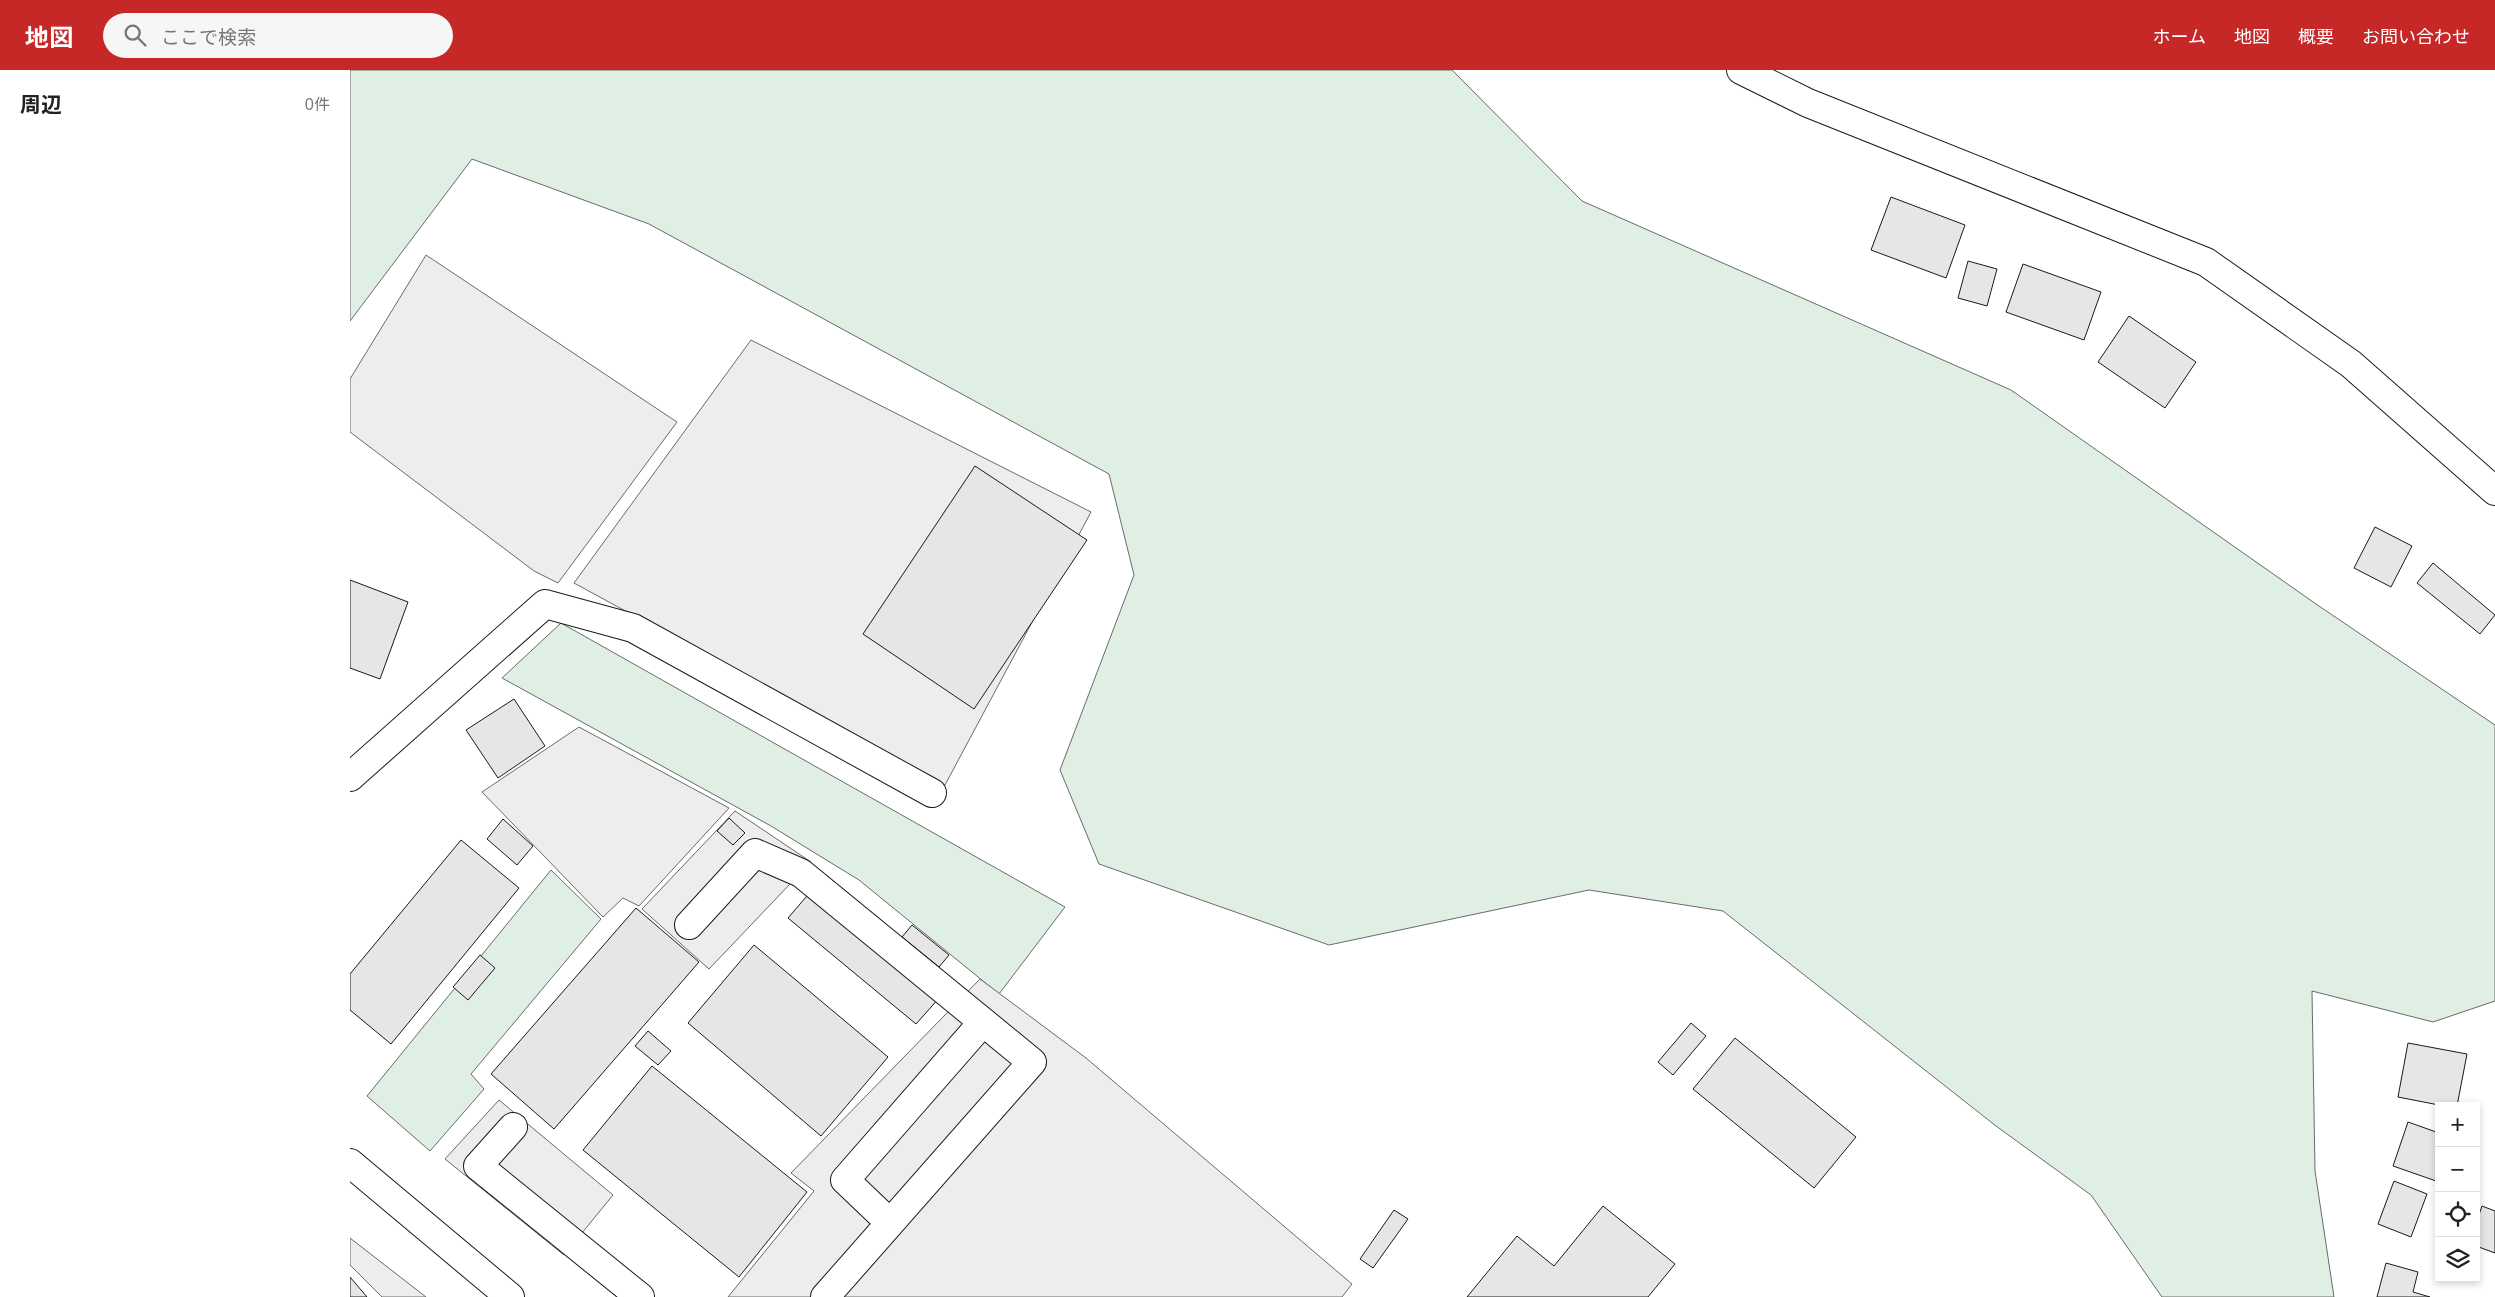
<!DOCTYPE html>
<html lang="ja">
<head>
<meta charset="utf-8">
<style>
  :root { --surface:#fff; --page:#f6f6f6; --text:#222; --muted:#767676; --line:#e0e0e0; --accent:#c62828 }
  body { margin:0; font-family:"IBM Plex Sans","Noto Sans JP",sans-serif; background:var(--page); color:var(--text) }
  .controls { position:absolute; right:15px; bottom:15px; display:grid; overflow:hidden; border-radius:0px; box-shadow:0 2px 8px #0003 }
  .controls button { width:45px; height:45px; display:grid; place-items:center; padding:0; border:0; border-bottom:1px solid var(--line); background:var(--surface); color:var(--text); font:25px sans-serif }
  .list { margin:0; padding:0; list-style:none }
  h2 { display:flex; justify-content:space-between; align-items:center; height:65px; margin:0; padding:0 20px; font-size:21px }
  h2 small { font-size:16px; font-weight:400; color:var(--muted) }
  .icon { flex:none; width:28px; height:28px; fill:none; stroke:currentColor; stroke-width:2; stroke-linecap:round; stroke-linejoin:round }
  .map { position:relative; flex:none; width:2145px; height:1227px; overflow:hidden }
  header { display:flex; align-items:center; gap:30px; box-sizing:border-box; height:70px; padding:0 25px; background:var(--accent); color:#fff }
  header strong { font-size:24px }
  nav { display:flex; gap:28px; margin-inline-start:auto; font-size:18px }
  .search { width:350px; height:45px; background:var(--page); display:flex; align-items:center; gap:12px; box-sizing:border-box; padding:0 18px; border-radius:28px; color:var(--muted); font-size:19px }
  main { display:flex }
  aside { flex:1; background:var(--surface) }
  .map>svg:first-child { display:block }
  .green { fill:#e0efe3; stroke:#6a6a6a }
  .parking { fill:#ededed; stroke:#6a6a6a }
  .building { fill:#e6e6e6; stroke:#1a1a1a }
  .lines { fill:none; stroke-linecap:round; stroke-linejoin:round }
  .minor-casing { stroke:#1a1a1a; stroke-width:30 }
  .minor { stroke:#fff; stroke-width:28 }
</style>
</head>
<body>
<header>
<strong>地図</strong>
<div class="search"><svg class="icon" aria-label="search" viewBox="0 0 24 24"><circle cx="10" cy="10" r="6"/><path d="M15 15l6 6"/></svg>ここで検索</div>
<nav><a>ホーム</a><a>地図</a><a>概要</a><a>お問い合わせ</a></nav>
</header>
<main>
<aside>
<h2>周辺<small>0件</small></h2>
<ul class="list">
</ul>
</aside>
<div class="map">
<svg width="2145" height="1227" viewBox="0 0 2145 1227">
  <rect width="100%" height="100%" fill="#fff"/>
  <path class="green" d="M0,0H1102L1232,131L1661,320L1966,534L2145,655V931L2083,952L1962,921L1965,1101L1984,1227H1812L1741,1125L1646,1056L1373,841L1239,820L979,875L749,794L710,700L784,505L759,404L299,154L122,89L0,251Z
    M211,553L715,837L649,924L509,810L421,756L152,608Z
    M201,800L251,849L121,1004L134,1019L80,1081L17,1026Z"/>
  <path class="parking" d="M76,185L327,352L208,513L184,501L0,362V309Z
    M401,270L741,442L595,715L224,513Z
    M229,657L379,738L289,836L273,828L253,847L132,722Z
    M385,741L461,792L359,899L292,839Z
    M630,909L736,988L1002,1214L992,1227H378L464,1121L441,1103Z
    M149,1030L263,1125L214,1185L95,1089Z
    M0,1168L76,1227H32L0,1195Z"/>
  <path class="building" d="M1541,127L1615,155L1596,208L1521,180Z
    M1618,191L1647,199L1637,236L1608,228Z
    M1673,194L1751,222L1734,270L1656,242Z
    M1779,246L1846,292L1815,338L1748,292Z
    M625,396L737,470L624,639L513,564Z
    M2025,457L2062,476L2041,517L2004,498Z
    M2083,493L2145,545L2130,564L2067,513Z
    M0,510L58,532L30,609L0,598Z
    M164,629L195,676L148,708L116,660Z
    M379,748L395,763L383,775L367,761Z
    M153,749L183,776L167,795L137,769Z
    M111,770L169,818L41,974L0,940V904Z
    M462,820L590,927L566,954L438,848Z
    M286,838L349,892L204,1059L141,1004Z
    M562,855L599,885L589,897L552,867Z
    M404,875L538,987L471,1066L338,953Z
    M130,885L145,898L118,930L103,917Z
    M1341,953L1356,966L1323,1005L1308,992Z
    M298,961L321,981L308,995L285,976Z
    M1385,968L1506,1067L1464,1118L1343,1019Z
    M2058,973L2117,984L2107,1036H2094L2048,1027Z
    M302,996L457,1122L389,1207L233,1080Z
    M2058,1052L2089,1063V1112L2043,1096Z
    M2044,1111L2077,1124L2061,1167L2028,1154Z
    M1253,1136L1325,1194L1298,1227H1117L1167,1166L1204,1196Z
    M2132,1136L2145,1141V1183L2126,1176V1153Z
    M1044,1140L1058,1149L1023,1198L1010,1189Z
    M2036,1193L2068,1202L2063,1222L2080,1227H2027Z
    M0,1207L17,1227H0Z"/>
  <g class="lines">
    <g class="minor-casing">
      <path id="minor" d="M1391,0L1458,33L1856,192L2001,294L2145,421
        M0,707L195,534L283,558L582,723
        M339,855L405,783L451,803L682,992L475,1227
        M163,1057L128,1096L290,1227
        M0,1093L160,1227
        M540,1153L495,1110L633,952"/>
    </g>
    <use href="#minor" class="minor"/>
  </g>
</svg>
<div class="controls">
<button>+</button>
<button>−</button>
<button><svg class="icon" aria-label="locate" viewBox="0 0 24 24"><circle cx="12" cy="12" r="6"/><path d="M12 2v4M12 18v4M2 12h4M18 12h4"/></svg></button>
<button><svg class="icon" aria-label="layers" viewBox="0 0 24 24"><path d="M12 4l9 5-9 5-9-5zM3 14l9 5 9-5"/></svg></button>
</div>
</div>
</main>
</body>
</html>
